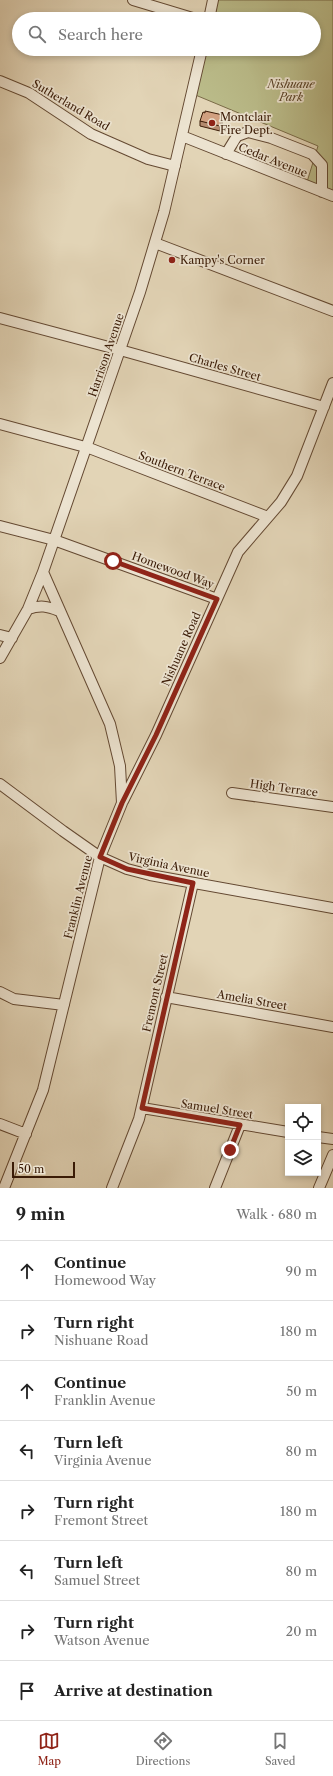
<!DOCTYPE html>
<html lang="en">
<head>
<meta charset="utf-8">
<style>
  :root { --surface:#fff; --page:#f6f6f6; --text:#222; --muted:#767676; --line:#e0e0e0; --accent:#8f2418 }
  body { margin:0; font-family:"Libre Caslon Text",serif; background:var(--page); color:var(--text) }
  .controls { position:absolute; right:12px; bottom:12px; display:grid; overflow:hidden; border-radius:0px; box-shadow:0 2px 6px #0003 }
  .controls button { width:36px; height:36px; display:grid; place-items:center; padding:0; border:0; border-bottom:1px solid var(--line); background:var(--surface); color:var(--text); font:20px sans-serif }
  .scale { position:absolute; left:12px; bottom:10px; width:63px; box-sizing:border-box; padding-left:4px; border:2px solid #3a1b06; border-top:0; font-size:11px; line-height:14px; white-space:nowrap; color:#3a1b06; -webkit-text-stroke:3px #ece3d0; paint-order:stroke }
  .stop { position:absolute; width:12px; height:12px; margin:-9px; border:3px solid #8f2418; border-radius:50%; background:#fff }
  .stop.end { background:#8f2418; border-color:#fff; box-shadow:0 1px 4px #0008 }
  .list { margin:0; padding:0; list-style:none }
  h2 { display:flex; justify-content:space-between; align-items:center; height:52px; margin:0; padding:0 16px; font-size:17px }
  h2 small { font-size:13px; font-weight:400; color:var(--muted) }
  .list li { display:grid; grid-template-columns:26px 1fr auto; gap:12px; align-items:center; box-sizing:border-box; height:60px; padding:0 16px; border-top:1px solid var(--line) }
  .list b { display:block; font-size:15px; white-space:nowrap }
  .list p { margin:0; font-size:13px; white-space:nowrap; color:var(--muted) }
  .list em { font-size:13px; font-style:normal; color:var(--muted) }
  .icon { flex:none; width:22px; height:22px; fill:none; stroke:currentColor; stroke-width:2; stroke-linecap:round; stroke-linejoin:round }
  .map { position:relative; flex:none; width:333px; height:1188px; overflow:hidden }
  .search { position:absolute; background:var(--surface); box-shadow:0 2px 6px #0003; left:12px; right:12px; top:12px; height:44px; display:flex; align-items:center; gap:10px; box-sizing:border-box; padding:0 14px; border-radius:22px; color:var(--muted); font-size:15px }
  .sheet { height:532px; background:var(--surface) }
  nav { display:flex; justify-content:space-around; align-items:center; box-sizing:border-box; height:56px; border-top:1px solid var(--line); background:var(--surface); font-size:11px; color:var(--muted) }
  nav a { display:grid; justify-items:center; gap:2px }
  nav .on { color:var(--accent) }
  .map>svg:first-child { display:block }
  .green { fill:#babb89; stroke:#7a6b48 }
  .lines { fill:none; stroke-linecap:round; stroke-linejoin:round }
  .minor-casing { stroke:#644932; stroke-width:12 }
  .minor { stroke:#ece3d0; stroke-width:10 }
  .wall { fill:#b48a6e; stroke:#3a1b06 }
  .shaded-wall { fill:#92705a; stroke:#3a1b06 }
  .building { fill:#d1a080; stroke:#3a1b06 }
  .route { stroke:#8f2418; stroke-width:5 }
  .poi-dot { fill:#8f2418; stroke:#ece3d0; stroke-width:1.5 }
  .labels { text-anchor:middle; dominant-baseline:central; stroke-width:3.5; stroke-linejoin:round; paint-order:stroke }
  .park-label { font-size:11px; font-style:italic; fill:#5a4327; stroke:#ece3d0 }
  .street-label { font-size:11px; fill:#3a1b06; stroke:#ece3d0 }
  .poi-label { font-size:11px; fill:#3a1b06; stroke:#ece3d0; text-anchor:start }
</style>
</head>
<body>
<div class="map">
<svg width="333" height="1188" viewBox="0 0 333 1188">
  <rect width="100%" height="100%" fill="#e2d4b6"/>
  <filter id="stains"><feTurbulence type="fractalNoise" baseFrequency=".005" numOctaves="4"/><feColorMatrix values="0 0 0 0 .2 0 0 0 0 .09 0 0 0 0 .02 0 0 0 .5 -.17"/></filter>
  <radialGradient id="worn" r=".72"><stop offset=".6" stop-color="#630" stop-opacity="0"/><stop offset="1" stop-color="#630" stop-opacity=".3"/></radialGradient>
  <path class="green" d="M214,0H333V193L307,182L318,146L193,94L204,49H314V19H210Z"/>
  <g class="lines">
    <g class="minor-casing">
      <path id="minor" d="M133,0L196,19
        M209,19L213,0
        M0,81L29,93L91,134L148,159L175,166
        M182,136L333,196
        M226,154L237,136L248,132L271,138L312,154L322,165V192
        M155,243L333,311
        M0,318L120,350L324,407
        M0,424L89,448L268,517
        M0,526L54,540L217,599
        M28,609C40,605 47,606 59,611
        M0,635L12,638
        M0,658L28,609L43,572L140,292L164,212L202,49
        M0,784L63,831L100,857L127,869L150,875L333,908
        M232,793L333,807
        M123,801L156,735L238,552L281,502L297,476L333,383
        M0,992L14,999L64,1005
        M166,997L333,1027
        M142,1108L288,1132
        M0,1124L26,1134
        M318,1137L333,1139
        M4,1188L43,1090L100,857L122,803L120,766L110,724L43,572
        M112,1188L139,1119L193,883
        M215,1188L240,1125
        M319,1188L333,1155"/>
    </g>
    <use href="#minor" class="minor"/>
  </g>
  <path class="wall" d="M223,120L220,131L200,126V121Z"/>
  <path class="shaded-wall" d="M223,115V120L220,131V126Z"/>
  <path class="building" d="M205,111L223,115L220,126L200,121L203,112L205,113Z"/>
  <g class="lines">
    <path class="route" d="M113,561L217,599L156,735L122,803L100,857L127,869L193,883L142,1108L240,1125L230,1150"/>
  </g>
  <g class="poi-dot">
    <circle cx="212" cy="123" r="4"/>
    <circle cx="172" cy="260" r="4"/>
  </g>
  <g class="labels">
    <g class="park-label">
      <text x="291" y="84">Nishuane<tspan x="291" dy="13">Park</tspan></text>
    </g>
    <g class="street-label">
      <text transform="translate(71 105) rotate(31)">Sutherland Road</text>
      <text transform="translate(273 160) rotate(22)">Cedar Avenue</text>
      <text transform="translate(106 355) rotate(-71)">Harrison Avenue</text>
      <text transform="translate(225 367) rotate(16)">Charles Street</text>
      <text transform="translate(182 471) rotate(21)">Southern Terrace</text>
      <text transform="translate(173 570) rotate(20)">Homewood Way</text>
      <text transform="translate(181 649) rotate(-66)">Nishuane Road</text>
      <text transform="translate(284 788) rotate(8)">High Terrace</text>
      <text transform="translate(169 865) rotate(12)">Virginia Avenue</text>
      <text transform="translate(78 897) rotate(-76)">Franklin Avenue</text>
      <text transform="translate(155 993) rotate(-77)">Fremont Street</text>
      <text transform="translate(252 1000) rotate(10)">Amelia Street</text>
      <text transform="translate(217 1109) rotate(9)">Samuel Street</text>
    </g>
    <g class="poi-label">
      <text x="220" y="117">Montclair<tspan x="220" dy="13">Fire Dept.</tspan></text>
      <text x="180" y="260">Kampy's Corner</text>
    </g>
  </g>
  <rect width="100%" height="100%" filter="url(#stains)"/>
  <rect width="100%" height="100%" fill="url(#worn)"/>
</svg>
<div class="controls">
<button><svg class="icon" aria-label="locate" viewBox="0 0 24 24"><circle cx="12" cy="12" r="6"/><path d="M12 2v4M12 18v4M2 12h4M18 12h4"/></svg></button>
<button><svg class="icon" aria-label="layers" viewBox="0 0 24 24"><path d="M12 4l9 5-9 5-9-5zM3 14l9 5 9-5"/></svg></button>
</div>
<div class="scale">50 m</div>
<div class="stop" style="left:113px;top:561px"></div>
<div class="stop end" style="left:230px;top:1150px"></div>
<div class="search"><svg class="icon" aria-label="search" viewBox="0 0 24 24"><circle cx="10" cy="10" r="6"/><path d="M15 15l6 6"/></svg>Search here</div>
</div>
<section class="sheet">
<h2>9 min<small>Walk · 680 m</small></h2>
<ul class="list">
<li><svg class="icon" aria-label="ahead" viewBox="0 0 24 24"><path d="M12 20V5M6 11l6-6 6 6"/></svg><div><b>Continue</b><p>Homewood Way</p></div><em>90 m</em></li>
<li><svg class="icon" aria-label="right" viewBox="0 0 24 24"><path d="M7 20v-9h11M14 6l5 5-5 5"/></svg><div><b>Turn right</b><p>Nishuane Road</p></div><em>180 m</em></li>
<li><svg class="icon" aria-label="ahead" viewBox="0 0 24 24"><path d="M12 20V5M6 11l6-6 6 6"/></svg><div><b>Continue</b><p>Franklin Avenue</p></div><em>50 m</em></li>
<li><svg class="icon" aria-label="left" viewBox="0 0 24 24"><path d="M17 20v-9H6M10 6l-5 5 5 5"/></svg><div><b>Turn left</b><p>Virginia Avenue</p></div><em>80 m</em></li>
<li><svg class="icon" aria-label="right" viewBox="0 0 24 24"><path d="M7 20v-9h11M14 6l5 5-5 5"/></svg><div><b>Turn right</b><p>Fremont Street</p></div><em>180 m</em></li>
<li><svg class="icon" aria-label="left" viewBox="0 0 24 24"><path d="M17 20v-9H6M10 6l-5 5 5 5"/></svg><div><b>Turn left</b><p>Samuel Street</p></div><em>80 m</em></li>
<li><svg class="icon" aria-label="right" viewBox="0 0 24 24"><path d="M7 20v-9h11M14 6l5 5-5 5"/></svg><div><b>Turn right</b><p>Watson Avenue</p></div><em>20 m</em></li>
<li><svg class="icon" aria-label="arrive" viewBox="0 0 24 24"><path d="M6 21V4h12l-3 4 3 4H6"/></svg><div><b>Arrive at destination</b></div></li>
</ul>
</section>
<nav>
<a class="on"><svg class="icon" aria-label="map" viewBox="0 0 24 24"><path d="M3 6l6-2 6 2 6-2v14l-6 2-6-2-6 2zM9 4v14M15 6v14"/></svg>Map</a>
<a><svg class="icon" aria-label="directions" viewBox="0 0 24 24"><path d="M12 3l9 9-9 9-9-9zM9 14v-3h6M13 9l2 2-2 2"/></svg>Directions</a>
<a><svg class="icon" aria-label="saved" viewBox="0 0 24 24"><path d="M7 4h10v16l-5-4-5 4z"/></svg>Saved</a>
</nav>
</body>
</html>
